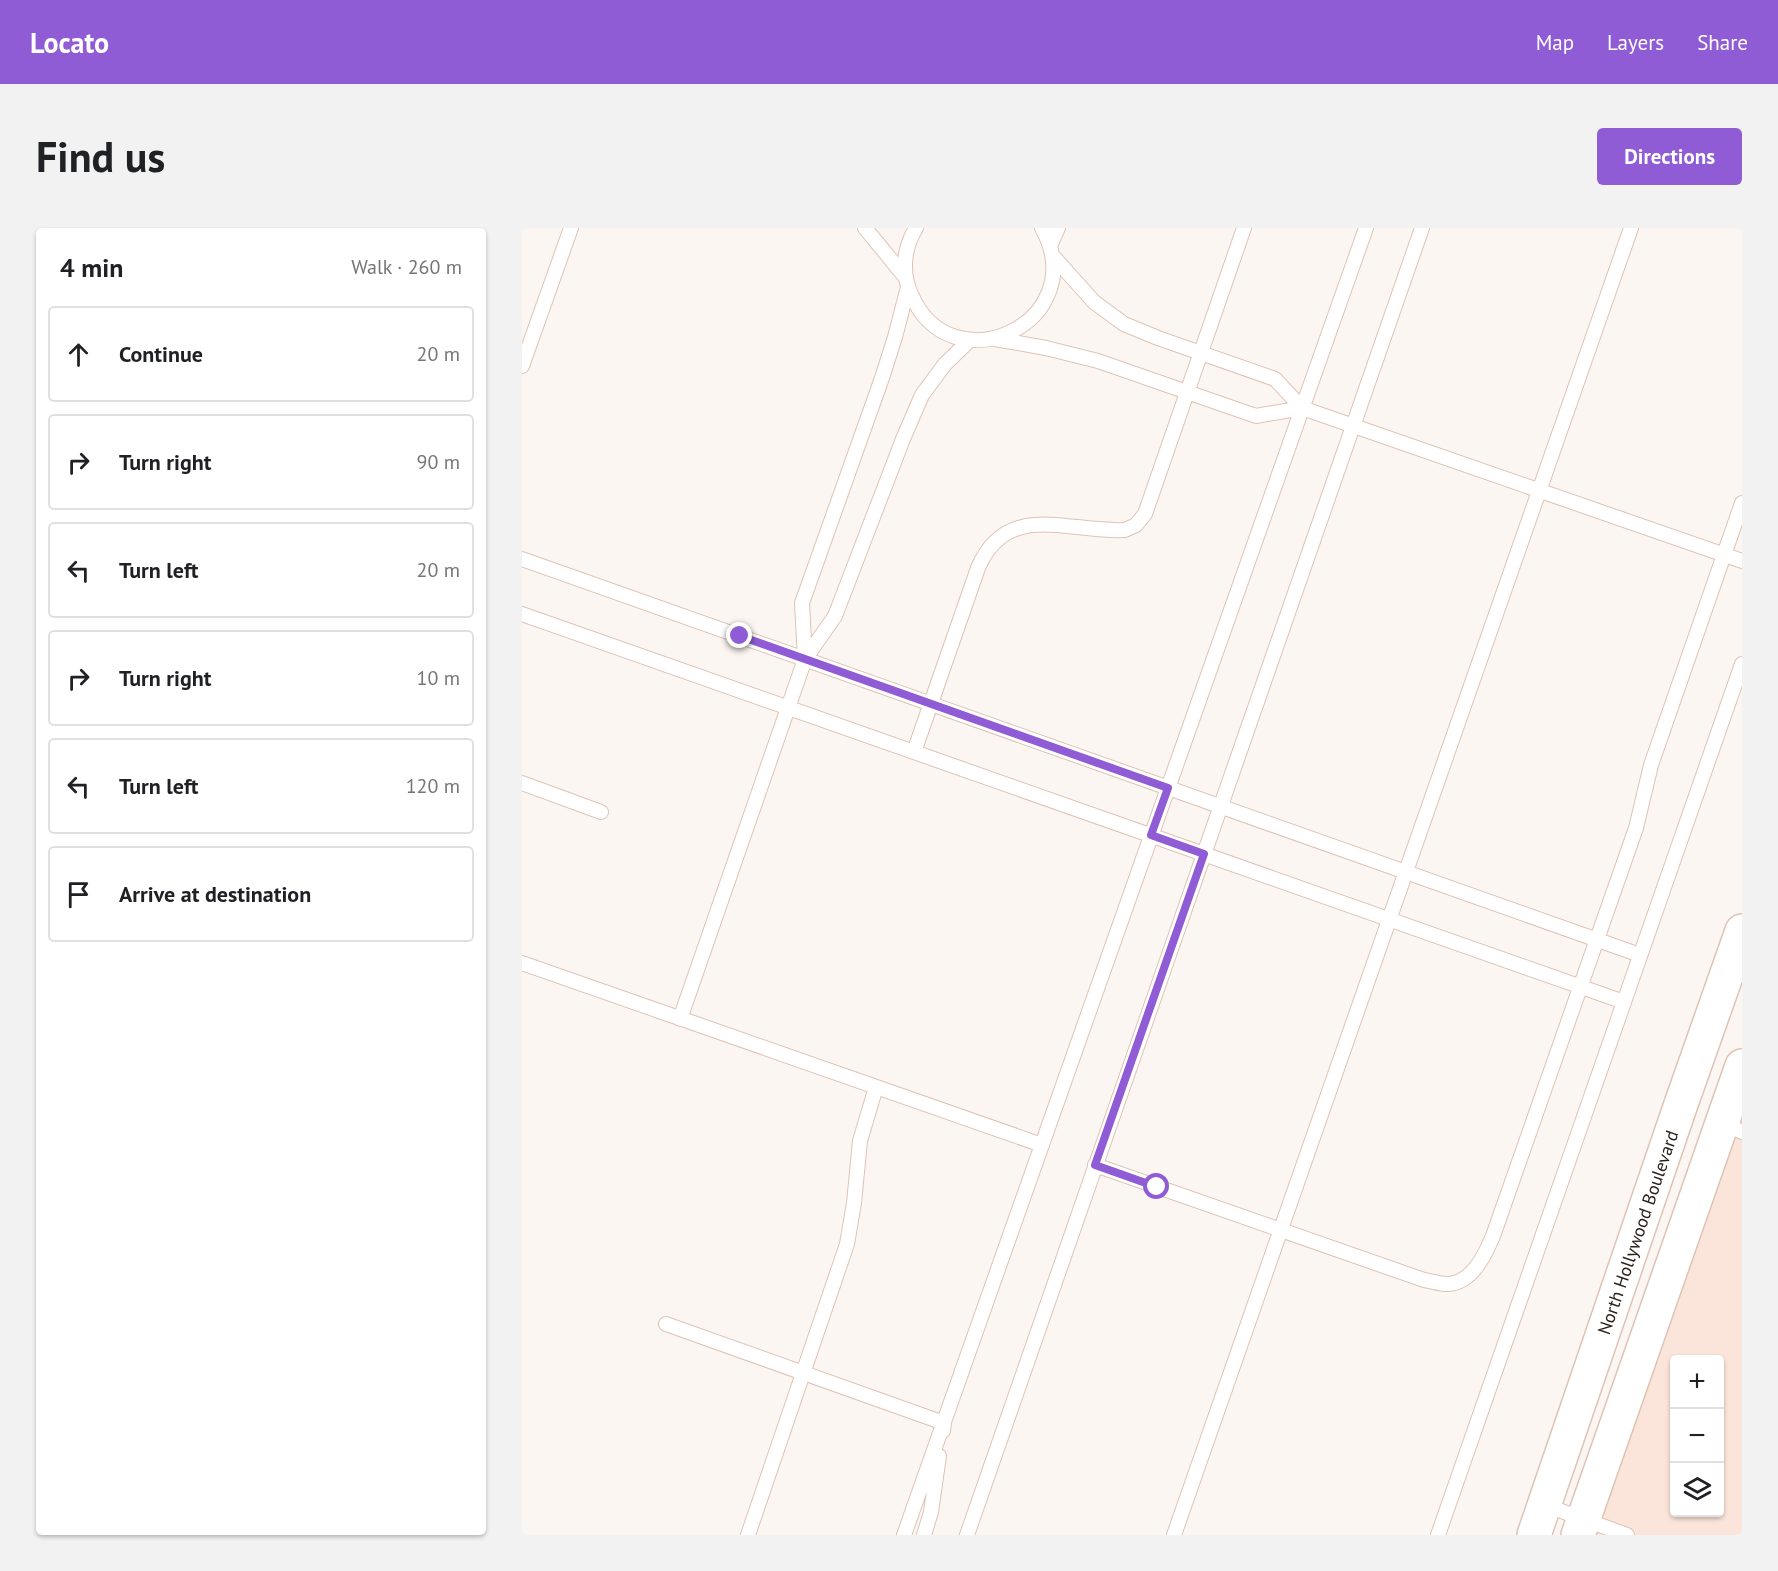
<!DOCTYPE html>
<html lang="en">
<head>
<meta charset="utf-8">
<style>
  :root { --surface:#fff; --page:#f2f2f2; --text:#202124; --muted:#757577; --line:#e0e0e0; --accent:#8f5cd5 }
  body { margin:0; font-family:"PT Sans",sans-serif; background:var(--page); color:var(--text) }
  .controls { position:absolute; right:18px; bottom:18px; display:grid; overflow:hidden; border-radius:6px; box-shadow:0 2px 4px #0004 }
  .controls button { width:54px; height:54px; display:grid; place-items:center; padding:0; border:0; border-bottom:2px solid var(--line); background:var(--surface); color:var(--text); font:30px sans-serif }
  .stop { position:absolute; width:18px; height:18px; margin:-14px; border:4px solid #8f5cd5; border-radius:50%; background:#fff }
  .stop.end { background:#8f5cd5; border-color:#fff; box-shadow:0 2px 6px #0008 }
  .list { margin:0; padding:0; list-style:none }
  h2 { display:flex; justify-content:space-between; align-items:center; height:78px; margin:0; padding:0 24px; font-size:26px }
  h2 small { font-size:20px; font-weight:400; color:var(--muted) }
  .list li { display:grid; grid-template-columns:39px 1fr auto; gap:18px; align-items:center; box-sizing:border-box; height:96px; margin:0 12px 12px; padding:0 12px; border:2px solid var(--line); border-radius:6px }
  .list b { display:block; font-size:22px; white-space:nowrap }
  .list em { font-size:20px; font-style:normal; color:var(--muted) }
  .icon { flex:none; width:33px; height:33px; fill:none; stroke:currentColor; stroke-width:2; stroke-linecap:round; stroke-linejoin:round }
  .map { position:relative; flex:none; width:1220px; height:1307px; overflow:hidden; border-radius:6px }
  header { display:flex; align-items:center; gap:36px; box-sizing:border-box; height:84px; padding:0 30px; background:var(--accent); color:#fff }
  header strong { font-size:28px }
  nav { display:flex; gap:33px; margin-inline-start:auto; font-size:21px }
  .intro { display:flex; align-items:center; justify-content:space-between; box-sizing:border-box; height:144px; padding:0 36px }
  h1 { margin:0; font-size:42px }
  .button { padding:15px 27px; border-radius:6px; background:var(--accent); color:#fff; font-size:21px; font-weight:700 }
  main { display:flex; gap:36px; padding:0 36px }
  aside { flex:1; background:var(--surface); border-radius:6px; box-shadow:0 2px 4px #0004 }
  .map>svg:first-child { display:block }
  .built { fill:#fbe5da; fill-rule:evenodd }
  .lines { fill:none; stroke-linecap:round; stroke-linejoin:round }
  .lane-casing { stroke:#dec3b4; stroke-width:16 }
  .secondary-casing { stroke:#dec3b4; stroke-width:36 }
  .lane { stroke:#fff; stroke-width:14 }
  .secondary { stroke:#fff; stroke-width:33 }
  .route { stroke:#8f5cd5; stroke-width:8 }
  .labels { text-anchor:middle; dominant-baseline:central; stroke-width:4.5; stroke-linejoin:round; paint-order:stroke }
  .street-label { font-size:18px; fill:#2b211b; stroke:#fff }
</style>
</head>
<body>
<header>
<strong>Locato</strong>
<nav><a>Map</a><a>Layers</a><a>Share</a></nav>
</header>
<div class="intro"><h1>Find us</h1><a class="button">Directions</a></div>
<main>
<aside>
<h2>4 min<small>Walk · 260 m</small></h2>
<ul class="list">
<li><svg class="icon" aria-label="ahead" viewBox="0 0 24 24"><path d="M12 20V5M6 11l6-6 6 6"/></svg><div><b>Continue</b></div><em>20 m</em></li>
<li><svg class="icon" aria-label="right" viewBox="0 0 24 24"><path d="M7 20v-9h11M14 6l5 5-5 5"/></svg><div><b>Turn right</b></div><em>90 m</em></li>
<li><svg class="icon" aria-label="left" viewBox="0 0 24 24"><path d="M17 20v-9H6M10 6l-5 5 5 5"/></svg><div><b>Turn left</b></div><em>20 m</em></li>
<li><svg class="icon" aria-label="right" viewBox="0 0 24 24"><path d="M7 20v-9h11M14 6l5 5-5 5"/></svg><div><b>Turn right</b></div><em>10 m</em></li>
<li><svg class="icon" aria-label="left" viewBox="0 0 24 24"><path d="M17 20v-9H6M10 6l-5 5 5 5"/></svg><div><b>Turn left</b></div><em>120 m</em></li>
<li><svg class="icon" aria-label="arrive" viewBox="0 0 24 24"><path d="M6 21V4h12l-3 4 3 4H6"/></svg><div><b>Arrive at destination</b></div></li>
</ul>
</aside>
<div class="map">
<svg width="1220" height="1307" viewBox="0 0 1220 1307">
  <rect width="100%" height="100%" fill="#fcf6f3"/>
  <path class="built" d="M1220,875V1307H1070ZM1152,1132H1198V1284H1152Z"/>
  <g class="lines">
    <g class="lane-casing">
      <path id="lane" d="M343,0L384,50
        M394,0C382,20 379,44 389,66C429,161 572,94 520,0
        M528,18L536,0
        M530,27L572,74L602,96L636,110L753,151L780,180L1220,333
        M473,111L524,120L576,133L734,188L780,180
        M0,138L49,0
        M0,331L1118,727
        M0,386L1102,774
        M283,431L280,375L360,150L373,109L386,59
        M392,524L456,340C485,272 547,305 603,302L614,297L623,286L722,0
        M0,555L79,584
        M0,735L520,917
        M158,791L283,431L313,388L381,211L400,167L423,136L448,112
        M1199,894L1220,904
        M573,937L902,1052C909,1053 918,1056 926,1056C950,1055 963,1027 971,1008L1114,600L1129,537L1220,275
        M144,1096L422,1195L421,1203
        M1023,1277L1105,1307
        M226,1307L325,1016L332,975L338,913L354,859
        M382,1307L844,0
        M402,1307L409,1284L417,1228
        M445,1307L900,0
        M652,1307L1109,0
        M916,1307L1220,436"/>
    </g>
    <g class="secondary-casing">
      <g id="secondary">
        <path id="s1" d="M1012,1307L1158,879L1220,703"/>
        <path d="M1056,1307L1220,838"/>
      </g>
    </g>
    <use href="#lane" class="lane"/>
    <use href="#secondary" class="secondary"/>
  </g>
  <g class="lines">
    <path class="route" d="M218,408L646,560L629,607L682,626L573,937L635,959"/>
  </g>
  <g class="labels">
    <g class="street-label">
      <text stroke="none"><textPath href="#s1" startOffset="320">North Hollywood Boulevard</textPath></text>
    </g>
  </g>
</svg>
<div class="controls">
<button>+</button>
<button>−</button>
<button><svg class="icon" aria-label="layers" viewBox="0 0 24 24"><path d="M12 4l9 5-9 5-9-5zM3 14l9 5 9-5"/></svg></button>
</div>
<div class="stop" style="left:635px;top:959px"></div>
<div class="stop end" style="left:218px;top:408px"></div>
</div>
</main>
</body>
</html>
